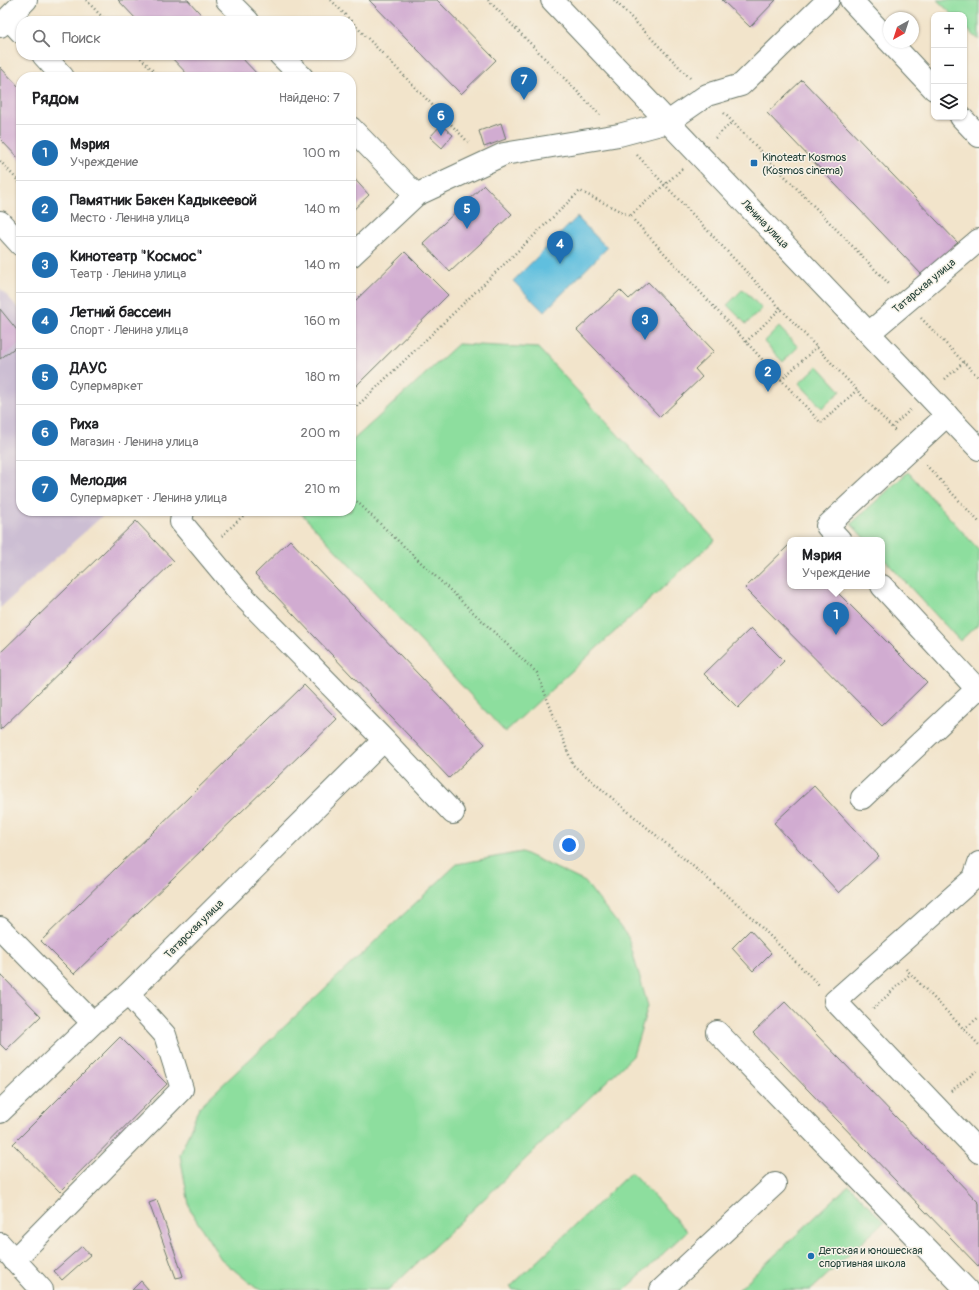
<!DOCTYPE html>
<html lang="ru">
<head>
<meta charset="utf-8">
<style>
  :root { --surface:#fff; --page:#f2f2f2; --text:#202124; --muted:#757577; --line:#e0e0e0; --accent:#1f6fb2 }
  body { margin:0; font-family:Pangolin,sans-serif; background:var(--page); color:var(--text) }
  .controls { position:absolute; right:12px; top:12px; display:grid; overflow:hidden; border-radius:8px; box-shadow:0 1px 3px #0004 }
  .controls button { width:36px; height:36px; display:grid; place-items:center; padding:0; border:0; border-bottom:1px solid var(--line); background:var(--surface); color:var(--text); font:20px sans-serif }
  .compass { position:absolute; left:883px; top:12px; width:36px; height:36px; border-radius:50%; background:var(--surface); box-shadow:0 1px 3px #0004; rotate:219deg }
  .you { position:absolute; left:569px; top:845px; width:14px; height:14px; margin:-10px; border:3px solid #fff; border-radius:50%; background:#1a73e8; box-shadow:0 0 0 6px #1a73e833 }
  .badge { display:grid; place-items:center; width:26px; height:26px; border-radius:50%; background:var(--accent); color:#fff; font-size:13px; font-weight:700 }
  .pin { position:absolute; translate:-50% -33px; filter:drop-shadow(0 1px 2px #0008) }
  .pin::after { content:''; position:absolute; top:21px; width:14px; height:12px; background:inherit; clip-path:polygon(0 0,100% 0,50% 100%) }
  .popup { position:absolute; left:787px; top:537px; width:98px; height:52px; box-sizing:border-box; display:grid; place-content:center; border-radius:8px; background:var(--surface); filter:drop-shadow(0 1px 3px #0005); font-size:13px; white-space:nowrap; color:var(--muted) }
  .popup b { font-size:15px; color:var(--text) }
  .popup::after { content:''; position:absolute; left:50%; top:100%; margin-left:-8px; border:8px solid transparent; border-top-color:var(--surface) }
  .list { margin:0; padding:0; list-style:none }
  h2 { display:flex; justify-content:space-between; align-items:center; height:52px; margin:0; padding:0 16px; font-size:17px }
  h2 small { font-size:13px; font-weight:400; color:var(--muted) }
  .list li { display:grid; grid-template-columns:26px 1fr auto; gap:12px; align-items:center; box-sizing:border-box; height:56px; padding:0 16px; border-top:1px solid var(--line) }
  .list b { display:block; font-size:15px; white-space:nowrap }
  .list p { margin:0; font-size:13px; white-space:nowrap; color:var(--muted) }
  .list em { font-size:13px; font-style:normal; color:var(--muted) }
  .icon { flex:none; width:22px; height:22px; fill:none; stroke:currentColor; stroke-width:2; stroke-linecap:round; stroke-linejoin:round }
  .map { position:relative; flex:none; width:979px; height:1290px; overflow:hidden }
  .search { position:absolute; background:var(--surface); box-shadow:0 1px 3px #0004; left:16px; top:16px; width:340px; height:44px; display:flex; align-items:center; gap:10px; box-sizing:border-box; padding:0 14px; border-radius:16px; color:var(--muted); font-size:15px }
  .panel { position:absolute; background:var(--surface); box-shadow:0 1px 3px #0004; left:16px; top:72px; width:340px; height:444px; border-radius:16px }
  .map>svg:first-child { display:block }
  .industrial { fill:#ccbed3 }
  .green { fill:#8dde9e; stroke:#568e69 }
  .water { fill:#60bfde; stroke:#407e89 }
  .building { fill:#d1acd1 }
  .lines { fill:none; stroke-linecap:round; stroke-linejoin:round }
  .minor-casing { stroke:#697769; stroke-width:24 }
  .major-casing { stroke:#697769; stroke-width:24 }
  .path { stroke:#697769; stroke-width:2.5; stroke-dasharray:1 3; stroke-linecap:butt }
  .minor { stroke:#fff; stroke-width:22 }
  .major { stroke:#fff; stroke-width:22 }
  .poi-dot { fill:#1f6fb2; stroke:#f7f3e8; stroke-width:1.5 }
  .labels { text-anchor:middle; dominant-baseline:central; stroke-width:3; stroke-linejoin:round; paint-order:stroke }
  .poi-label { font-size:11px; fill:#1f3d34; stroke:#f7f3e8; text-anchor:start }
  .street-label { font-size:11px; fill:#1f3d34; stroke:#f7f3e8 }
</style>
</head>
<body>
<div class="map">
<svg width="979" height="1290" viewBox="0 0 979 1290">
  <rect width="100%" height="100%" fill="#f7f3e8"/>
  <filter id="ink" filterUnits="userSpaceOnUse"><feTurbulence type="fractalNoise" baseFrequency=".025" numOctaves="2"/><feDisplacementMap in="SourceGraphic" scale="8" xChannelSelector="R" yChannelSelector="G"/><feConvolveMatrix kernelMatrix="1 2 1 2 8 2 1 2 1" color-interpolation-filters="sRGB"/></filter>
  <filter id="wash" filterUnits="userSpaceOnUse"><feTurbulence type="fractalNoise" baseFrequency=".012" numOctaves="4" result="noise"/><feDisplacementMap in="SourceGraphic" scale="16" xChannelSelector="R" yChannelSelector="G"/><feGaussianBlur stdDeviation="0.9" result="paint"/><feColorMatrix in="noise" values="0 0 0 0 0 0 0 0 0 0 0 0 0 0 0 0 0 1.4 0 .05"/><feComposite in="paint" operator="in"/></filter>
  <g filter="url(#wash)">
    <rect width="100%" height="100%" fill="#f2e4cb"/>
    <path class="industrial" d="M0,288L21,311V511H108L0,608Z"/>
    <path class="green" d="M937,0H979V40L964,26V15H953Z
      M743,289L762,309L746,324L727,305Z
      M779,327L798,347L783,362L764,342Z
      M458,344L538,348L715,540L505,732L299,511H351V442Z
      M818,366L841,391L822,408L799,383Z
      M908,472L979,550V623L960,641L882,557V540H866L851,524Z
      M522,852L585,882L628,937L648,1006L633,1056L389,1290H262L256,1288L221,1259L190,1210L180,1155L199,1107L457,864Z
      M631,1172L687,1231L625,1290H513L510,1287Z
      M849,1185L884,1222L811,1290H738Z"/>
    <path class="water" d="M577,217L607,248L544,312L513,281Z"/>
    <g id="blocks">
      <path class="building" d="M118,0H188L207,21H138Z
        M369,0H437L496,60L461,94Z
        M722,0H776L750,27Z
        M169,55H239L260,77H190Z
        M0,67L21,89V161L0,139Z
        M802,80L958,243L923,276L767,113Z
        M501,123L506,139L484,147L479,131Z
        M441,125L453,135L442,148L430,137Z
        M351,175L369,195L351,212Z
        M484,185L512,214L450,272L423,243Z
        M405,252L448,295L351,391V305Z
        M648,282L714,351L695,369L702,377L660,417L577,330L620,290L629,299Z
        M0,309L21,335V343L0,359Z
        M136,521L174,561L0,730V653Z
        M290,540L485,744L449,778L255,574Z
        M790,544V586H831L927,682L882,726L745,588Z
        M751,628L784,661L738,708L704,674Z
        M304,685L337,719L74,974L41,941Z
        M814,786L879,856L839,893L774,823Z
        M750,930L771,953L753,971L732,948Z
        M0,974L41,1016L6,1050L0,1044Z
        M785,1002L979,1203V1267L753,1033Z
        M120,1037L167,1084L60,1192L13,1144Z
        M157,1200L183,1276L176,1278L149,1203Z
        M82,1246L90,1255L62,1280L54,1271Z
        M141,1281L149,1290H132Z"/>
    </g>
  </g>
  <g filter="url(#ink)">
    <use href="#blocks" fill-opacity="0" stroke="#697769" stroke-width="1"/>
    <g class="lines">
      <g class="minor-casing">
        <path id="minor" d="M227,0L248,21
          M851,0L889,41
          M8,18L21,32
          M0,26L26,0
          M890,42L934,89
          M43,55L63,77
          M280,55L302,77
          M961,117L979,136
          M351,128L416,195
          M0,222L21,245
          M351,256L416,195L504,154L619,135L668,122L707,95L741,85L828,0
          M869,333L979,240
          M183,511L181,522L240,593L384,740L453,813
          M840,540L827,526L947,415
          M882,586L977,689
          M862,798L977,689L979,690
          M979,863L974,878L835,1001L979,1152
          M0,928L93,1023
          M717,1032L967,1290
          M0,1112L93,1023L128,994L384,740
          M0,1244L42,1290
          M14,1260L182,1089L165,1035L128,994
          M661,1290L775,1184"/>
      </g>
      <g class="major-casing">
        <path id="major" d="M552,0L979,449"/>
      </g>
      <path class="path" d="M86,0L106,21
        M331,0L351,21
        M488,0L600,115
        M614,0L690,78
        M351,21L470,144
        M138,55L159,77
        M724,113L890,285
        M715,138L732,122
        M637,155L896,432
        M0,161L21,184
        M682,169L630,216L821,423L857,390
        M921,318L979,378
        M746,342L781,308
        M945,379L964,362
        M781,380L817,347
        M351,412L580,191L630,216
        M892,427L911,409
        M926,465L979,522
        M351,496L537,673L573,765L741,907L819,985
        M222,536L248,511
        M906,969L979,1045
        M873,1009L910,974
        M964,1029L979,1017
        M951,1091L979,1069"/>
      <use href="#minor" class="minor"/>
      <use href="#major" class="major"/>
    </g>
  </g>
  <g class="poi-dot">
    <rect x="750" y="159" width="8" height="8" rx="2"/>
    <circle cx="811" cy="1256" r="4"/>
  </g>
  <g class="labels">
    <g class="poi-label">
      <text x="762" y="157">Kinoteatr Kosmos<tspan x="762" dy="13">(Kosmos cinema)</tspan></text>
      <text x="819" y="1250">Детская и юношеская<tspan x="819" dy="13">спортивная школа</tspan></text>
    </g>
    <g class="street-label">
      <text transform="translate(765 224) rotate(46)">Ленина улица</text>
      <text transform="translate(924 286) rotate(-40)">Татарская улица</text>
      <text transform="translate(194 929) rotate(-45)">Татарская улица</text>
    </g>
  </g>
</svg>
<div class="controls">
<button>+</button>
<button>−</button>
<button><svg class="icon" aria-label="layers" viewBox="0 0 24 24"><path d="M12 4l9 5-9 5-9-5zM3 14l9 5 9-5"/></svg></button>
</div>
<svg class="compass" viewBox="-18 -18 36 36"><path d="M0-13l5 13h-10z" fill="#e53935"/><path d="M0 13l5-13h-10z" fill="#757577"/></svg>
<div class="you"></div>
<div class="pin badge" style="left:836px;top:635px">1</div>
<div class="popup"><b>Мэрия</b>Учреждение</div>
<div class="pin badge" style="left:768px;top:392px">2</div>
<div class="pin badge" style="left:645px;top:340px">3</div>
<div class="pin badge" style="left:560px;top:264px">4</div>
<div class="pin badge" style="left:467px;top:229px">5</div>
<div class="pin badge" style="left:441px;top:136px">6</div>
<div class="pin badge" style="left:524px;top:100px">7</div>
<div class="search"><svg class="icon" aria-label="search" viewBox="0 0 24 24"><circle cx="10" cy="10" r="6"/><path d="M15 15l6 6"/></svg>Поиск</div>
<section class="panel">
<h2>Рядом<small>Найдено: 7</small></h2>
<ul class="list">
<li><span class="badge">1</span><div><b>Мэрия</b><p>Учреждение</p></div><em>100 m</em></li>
<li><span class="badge">2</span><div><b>Памятник Бакен Кадыкеевой</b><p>Место · Ленина улица</p></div><em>140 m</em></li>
<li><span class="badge">3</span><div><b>Кинотеатр &quot;Космос&quot;</b><p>Театр · Ленина улица</p></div><em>140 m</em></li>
<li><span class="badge">4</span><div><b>Летний бассеин</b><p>Спорт · Ленина улица</p></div><em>160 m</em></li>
<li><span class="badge">5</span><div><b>ДАУС</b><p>Супермаркет</p></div><em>180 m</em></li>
<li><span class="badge">6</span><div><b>Риха</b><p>Магазин · Ленина улица</p></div><em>200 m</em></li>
<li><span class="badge">7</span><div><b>Мелодия</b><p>Супермаркет · Ленина улица</p></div><em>210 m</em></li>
</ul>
</section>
</div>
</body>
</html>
